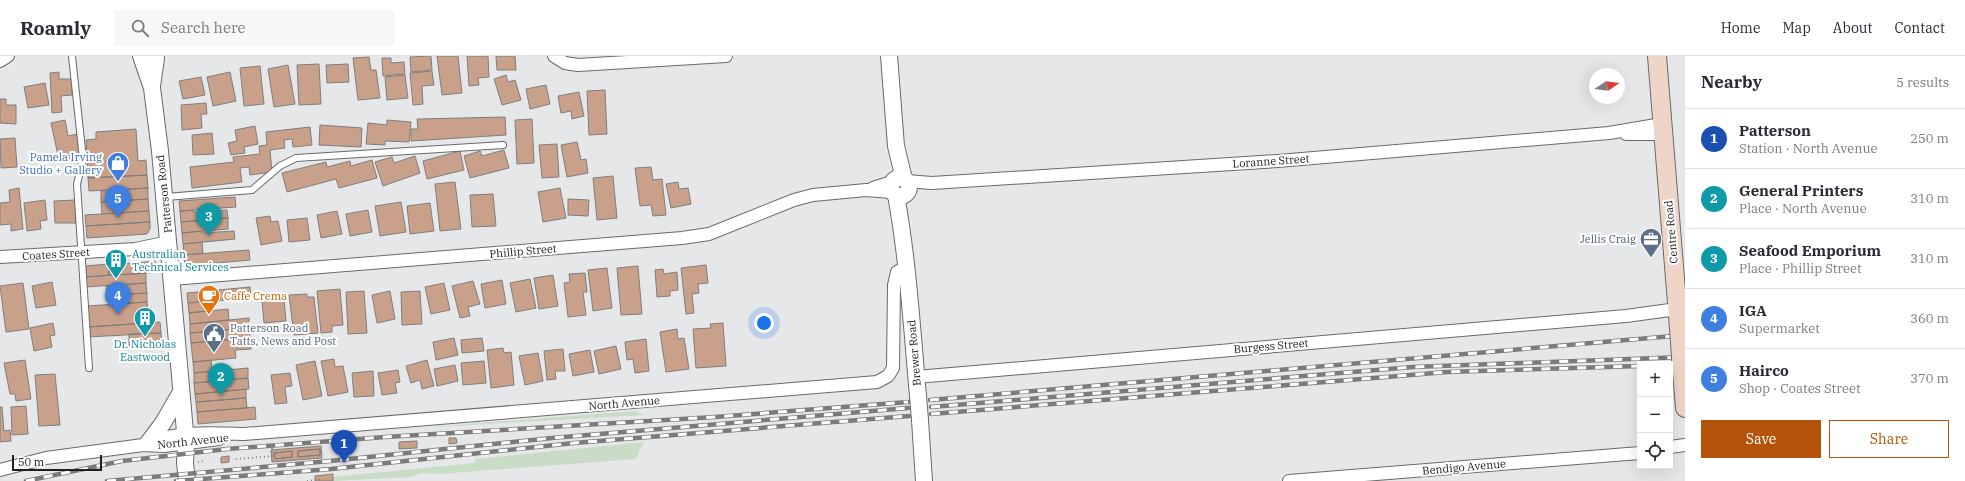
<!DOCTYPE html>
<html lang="en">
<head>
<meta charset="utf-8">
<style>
  :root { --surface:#fff; --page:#f7f7f7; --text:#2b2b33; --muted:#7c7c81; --line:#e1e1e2; --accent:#b45309 }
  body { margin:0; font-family:"IBM Plex Serif",serif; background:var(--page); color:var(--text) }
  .controls { position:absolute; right:12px; bottom:12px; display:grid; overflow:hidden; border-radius:0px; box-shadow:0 4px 16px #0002 }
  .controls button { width:36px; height:36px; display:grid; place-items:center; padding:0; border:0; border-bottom:1px solid var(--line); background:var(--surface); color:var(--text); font:20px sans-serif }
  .compass { position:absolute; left:1589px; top:12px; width:36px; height:36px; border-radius:50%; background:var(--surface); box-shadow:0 4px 16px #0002; rotate:77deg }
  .scale { position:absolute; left:12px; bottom:10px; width:90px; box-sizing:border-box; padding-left:4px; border:2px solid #202021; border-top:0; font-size:11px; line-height:14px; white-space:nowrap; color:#202021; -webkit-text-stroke:3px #fff; paint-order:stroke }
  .you { position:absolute; left:764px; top:267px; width:14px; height:14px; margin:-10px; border:3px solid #fff; border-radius:50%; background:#1a73e8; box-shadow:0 0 0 6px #1a73e833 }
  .badge { display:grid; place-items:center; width:26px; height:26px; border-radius:50%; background:var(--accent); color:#fff; font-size:13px; font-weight:700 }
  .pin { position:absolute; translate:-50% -33px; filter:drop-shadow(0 1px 2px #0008) }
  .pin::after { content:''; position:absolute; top:21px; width:14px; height:12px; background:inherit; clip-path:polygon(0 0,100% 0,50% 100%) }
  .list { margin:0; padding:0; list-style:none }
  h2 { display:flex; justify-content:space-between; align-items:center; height:52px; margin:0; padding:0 16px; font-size:17px }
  h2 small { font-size:13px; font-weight:400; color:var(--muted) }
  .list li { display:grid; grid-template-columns:26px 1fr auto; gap:12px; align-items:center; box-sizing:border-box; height:60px; padding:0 16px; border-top:1px solid var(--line) }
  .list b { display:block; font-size:15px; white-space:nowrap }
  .list p { margin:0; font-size:13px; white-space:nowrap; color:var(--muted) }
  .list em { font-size:13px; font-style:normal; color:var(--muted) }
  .actions { display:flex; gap:8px; padding:12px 16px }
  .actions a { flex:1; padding:9px 0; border:1px solid var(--accent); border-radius:0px; text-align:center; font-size:14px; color:var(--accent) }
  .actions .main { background:var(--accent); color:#fff }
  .icon { flex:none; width:22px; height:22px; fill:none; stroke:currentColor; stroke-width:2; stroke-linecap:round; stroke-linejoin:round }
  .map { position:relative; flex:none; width:1685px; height:425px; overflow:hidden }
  header { display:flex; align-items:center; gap:24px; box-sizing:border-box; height:56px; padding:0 20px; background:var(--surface); border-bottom:1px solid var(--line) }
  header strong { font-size:19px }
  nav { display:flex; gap:22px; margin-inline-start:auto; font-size:14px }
  .search { width:280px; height:36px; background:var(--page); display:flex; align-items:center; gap:10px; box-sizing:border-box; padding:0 14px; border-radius:0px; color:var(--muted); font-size:15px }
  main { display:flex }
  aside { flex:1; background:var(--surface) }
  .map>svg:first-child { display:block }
  .green { fill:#c9dcc5 }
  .building { fill:#c9a18b; stroke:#807e7d; fill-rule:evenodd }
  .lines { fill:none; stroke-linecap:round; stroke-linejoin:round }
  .service-casing { stroke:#6a6a6c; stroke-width:8 }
  .minor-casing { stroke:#6a6a6c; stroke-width:14 }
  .tertiary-casing { stroke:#6a6a6c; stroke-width:18 }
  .secondary-casing { stroke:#6a6a6c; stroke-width:20 }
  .path { stroke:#88898a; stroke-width:2; stroke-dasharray:1 3; stroke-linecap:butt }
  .service { stroke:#fff; stroke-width:6 }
  .minor { stroke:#fff; stroke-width:12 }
  .tertiary { stroke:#fff; stroke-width:16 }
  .secondary { stroke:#eed5c7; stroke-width:18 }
  .rail-casing { stroke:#7b7b7c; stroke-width:4.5 }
  .rail { stroke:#fff; stroke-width:3; stroke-dasharray:9; stroke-linecap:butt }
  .tertiary-bridge-casing { stroke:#6a6a6c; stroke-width:18; stroke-linecap:butt }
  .secondary-bridge-casing { stroke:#6a6a6c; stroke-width:20; stroke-linecap:butt }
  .tertiary-bridge { stroke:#fff; stroke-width:16 }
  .secondary-bridge { stroke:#eed5c7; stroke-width:18 }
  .labels { text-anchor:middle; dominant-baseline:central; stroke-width:4; stroke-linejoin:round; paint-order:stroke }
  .shop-label { font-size:11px; fill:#366cbe; stroke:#fff; text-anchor:end }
  .street-label { font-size:11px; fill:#202021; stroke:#fff }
  .service-label { font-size:11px; fill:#4e5e75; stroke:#fff; text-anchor:end }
  .culture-label { font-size:11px; fill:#0d838f; stroke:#fff; text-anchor:start }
  .food-label { font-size:11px; fill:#c56008; stroke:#fff; text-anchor:start }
</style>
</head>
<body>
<header>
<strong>Roamly</strong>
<div class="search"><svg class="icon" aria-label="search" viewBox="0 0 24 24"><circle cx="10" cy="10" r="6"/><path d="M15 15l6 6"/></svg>Search here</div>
<nav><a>Home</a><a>Map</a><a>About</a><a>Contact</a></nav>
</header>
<main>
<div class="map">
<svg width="1685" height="425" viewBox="0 0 1685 425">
  <rect width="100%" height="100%" fill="#e6e7e9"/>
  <path class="green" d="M635,355L643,359L418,372Z
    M644,386L640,393L636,403L438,418L422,417L411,421L333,425V421L475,407V403Z"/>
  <path class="building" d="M431,0L432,14L411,16L410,1Z
    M437,0H458L462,37L442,39Z
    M467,0H488L489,21L478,22L479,29L469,30Z
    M496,0H515L516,14H497Z
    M369,1L371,14H376L380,42L358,44L353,2Z
    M382,2H391V7L404,6L405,18L383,20Z
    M319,8L321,48L299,49L297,9Z
    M348,8L349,26L327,27L326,9Z
    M288,9L295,48L274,51L268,13Z
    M260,10L264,48L244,50L240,12Z
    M432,15L434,29L422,30L423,48L413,49L410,17Z
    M59,16V23H72V39L61,40L62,56L52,57L50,17Z
    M230,16L236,45L213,50L207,21Z
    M405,19L408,42L387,44L385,21Z
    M506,19L508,26L515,24L521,44L502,49L494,23Z
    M201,21L205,39L183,43L179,25Z
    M45,27L49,49L28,52L24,31Z
    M546,29L550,48L530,53L526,33Z
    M605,34L607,78L589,79L587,35Z
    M579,36L584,60L572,63L571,55L561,57L558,40Z
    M0,43H6V49H16V68L0,67Z
    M206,47L207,58H201L202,72L182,74L181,49Z
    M505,61L506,79L411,85V73H418L417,63Z
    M532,63L534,107L517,108L515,64Z
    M65,64L68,80L77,78L81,100L59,104L51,67Z
    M387,64L411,66L409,86L385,85V89L366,88L368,67L387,69Z
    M320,69L362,72L361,91L319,89Z
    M255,70L258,88L244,91L245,97L231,99L228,87L237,85L235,74Z
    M310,71L312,89L293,91L292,83L284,84L285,92L270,94L272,116L250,119L249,111L240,112L242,126L192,132L190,111L234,106L233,101L260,98L259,90L267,89L266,76Z
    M136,73L138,105L146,104L147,119L88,122L86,84L96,83V76Z
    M212,77L214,98L193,99L192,79Z
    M15,82L17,111L1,112L0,83Z
    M577,86L581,104L586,103L588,117L567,121L561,89Z
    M557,88L559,121L542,122L539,89Z
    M504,94L509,112L470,122L464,100L480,95L482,100Z
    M460,95L464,114L427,123L423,105Z
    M415,100L420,117L383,130L375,106L392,101L394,107Z
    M372,104L377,122L339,132L336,123L287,136L282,117L326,106L327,111L350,105L351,110Z
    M651,111L653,124L662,123L666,159L653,160L651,149L640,150L635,112Z
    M147,119L148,132L89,135L88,122Z
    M613,120L617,162L597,164L593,122Z
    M455,126L461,173L440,175L435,128Z
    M678,126L679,133L688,132L691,148L671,152L666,128Z
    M19,132L23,173L11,175V168L0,169V147L10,146L9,134Z
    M148,132V143L101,146V135Z
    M560,132L566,162L543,166L538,136Z
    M493,138L496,170L472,171L470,139Z
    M235,141L236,151L180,155L179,145Z
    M148,143L149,155L102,158L101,146Z
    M568,143L589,144L588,160L568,159Z
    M45,144L47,164L40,165L41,173L27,175L24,147Z
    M75,144L76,167H55L54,145Z
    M401,146L406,176L380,180L375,150Z
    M430,147L434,175L410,178L407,150Z
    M193,154V156L227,154L228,162L181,166L180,155Z
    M368,154L372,176L350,180L346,158Z
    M149,155L150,166L86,170L85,159Z
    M337,155L342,178L321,182L317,159Z
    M270,160L271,166L278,165L282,185L261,189L256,162Z
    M228,162V173L182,177L181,166Z
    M307,162L310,184L289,186L287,164Z
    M150,166V173L147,178L87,182L86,170Z
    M200,175L201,177L234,175L235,183L183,188L182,177Z
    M202,186L203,197L184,199L183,188Z
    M249,194L250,204L185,210L184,199Z
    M155,205L156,216L136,218L135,207Z
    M135,207L136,218L109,219V208Z
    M109,208V219L85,221L84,210Z
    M706,209L708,227L698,228L699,237L692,238L694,257L686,258L681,212Z
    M638,210L642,258L621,259L617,212Z
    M607,212L612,252L593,255L588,214Z
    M663,213L664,218L677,216L678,234L670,235V240L657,241L655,214Z
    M146,217V227L85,231V221Z
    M585,217L587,236H583L586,259L568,261L564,227L570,226L569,218Z
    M553,219L558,250L539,253L534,222Z
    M530,223L536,252L516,256L510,227Z
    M502,224L506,248L485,252L481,228Z
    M473,225L480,248L468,251L470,260L460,262L452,230Z
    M52,226L56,249L36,252L32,230Z
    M23,227L29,273L6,276L0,230Z
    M146,227L147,237L107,239L106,230Z
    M444,227L450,254L431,258L425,231Z
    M250,231L251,242L188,247L187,237Z
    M340,233L343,269L332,270V276L321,277L317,235Z
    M364,235L367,277L348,278L346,236Z
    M390,235L395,263L377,267L372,239Z
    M420,235L422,268L402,269L401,236Z
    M147,237V246L117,248V239Z
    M307,238V241H314L318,277L294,279L289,239Z
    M284,244L286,265L264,267L262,245Z
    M206,245L207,255L189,257L188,247Z
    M147,246L149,267L88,271L87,250Z
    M228,253L229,264L190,268L189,257Z
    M249,262V272L190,277V268Z
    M160,266L161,277L88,281V271Z
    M53,267L55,279L50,280L52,291L34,295L30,272Z
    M723,267L726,310L696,312L693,273L711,272L710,268Z
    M249,272L250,282L191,287L190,277Z
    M677,273L678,283L684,282L689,313L666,316L660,276Z
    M161,277L162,286L129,290V278Z
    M250,282L251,293L235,294L236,302L193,306L191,287Z
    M454,282L458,299L436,304L433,286Z
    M482,282L484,295L462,297L461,284Z
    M646,283L649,315L635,317L633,303L627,304L625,286Z
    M616,290L621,313L599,318L594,295Z
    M503,292L504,297L511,296L514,329L491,332L487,294Z
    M563,293L565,315H555L556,323L547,324L544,295Z
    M590,294L594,316L573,320L569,298Z
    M538,297L543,325L525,329L519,300Z
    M334,303L335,311L343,310L348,336L328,340L321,305Z
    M25,304L31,343L16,345L15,338H10L4,307Z
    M211,304L212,315L194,317L193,306Z
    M427,304L434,330L422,333L420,324L411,327L406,310Z
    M315,305L322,340L303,344L296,309Z
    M484,305L486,327L463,329L461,307Z
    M455,309L458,325L437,330L434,313Z
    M248,312V322L194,327V317Z
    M398,314L400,326L395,327L397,337L382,339L378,317Z
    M373,315L374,340L354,341L352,317Z
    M290,317L292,330L285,331L287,347L275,348L271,319Z
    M55,318L60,369L39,370L35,319Z
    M248,322L249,333L195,338L194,327Z
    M246,333V342L196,346L195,338Z
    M246,342L247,352L197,356L196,346Z
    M26,350L28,378L12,379L11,351Z
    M0,351H2L4,375L10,374L11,385L0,386Z
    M255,351L256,363L198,368L197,356Z
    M449,382H456L457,387L449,388Z
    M417,385V392L399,393V386Z
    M321,390L322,402L272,406L271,394ZM320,393V399L298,401V395ZM292,395V401L275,403L274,397Z
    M320,393V399L298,401V395Z
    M292,395V401L275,403L274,397Z
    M229,400V406L221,407V401Z
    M333,418V425H315V420Z"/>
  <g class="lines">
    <g class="service-casing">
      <path id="service" d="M72,0L83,103L77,128L89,312
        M166,141L252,134L280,110L296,102L503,89"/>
    </g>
    <g class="minor-casing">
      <path id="minor" d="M554,0L565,7L578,9L726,0
        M0,5L8,0
        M1626,78H1663
        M906,125L932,127L1278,105L1609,77L1662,68
        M873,132L892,126
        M0,201L135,193L169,186
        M172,223L682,182L709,178L794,144L813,139L866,134L892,136
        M916,321L1626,260L1677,253
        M149,386C178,375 212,377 244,378L877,326L888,320L893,312L894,229L897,216L905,211
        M1670,391L1685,389
        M0,414L46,402L143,389L164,390L219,383
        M1289,425L1640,397"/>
    </g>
    <g class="tertiary-casing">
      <path id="tertiary" d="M141,0L152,32L160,95L186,387L185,407L187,425
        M889,0L896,90L904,123
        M152,30L156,2
        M891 131a9 9 0 1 1 18 0a9 9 0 1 1-18 0Z
        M896,139C908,205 912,273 918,340
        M920,364L924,425
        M148,387L163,367L181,336"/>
    </g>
    <g class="secondary-casing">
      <path id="secondary" d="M1657,0L1679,272
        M1682,316L1685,352"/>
    </g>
    <path class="path" d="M272,392L273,408
      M236,403L273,400
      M198,406L203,405
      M307,425L319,424L318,416"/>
    <use href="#service" class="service"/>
    <use href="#minor" class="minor"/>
    <use href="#tertiary" class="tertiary"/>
    <use href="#secondary" class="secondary"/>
    <g class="rail-casing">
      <path id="rail" d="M1670,309L1685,308
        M930,344L1685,279
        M931,351L1413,311L1685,301
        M931,358L1447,316L1640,310
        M26,425L122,405L227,393L385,381L715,361L908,346
        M107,425L330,405L552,382L908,352
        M176,425L331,413L574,387L909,360"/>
    </g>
    <use href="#rail" class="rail"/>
    <g class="tertiary-bridge-casing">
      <path id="tertiary-bridge" d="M918,340L920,364"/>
    </g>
    <g class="secondary-bridge-casing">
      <path id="secondary-bridge" d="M1679,272L1682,316"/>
    </g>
    <use href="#tertiary-bridge" class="tertiary-bridge"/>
    <use href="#secondary-bridge" class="secondary-bridge"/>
  </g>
  <defs>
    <g id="shop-pin" transform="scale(1.15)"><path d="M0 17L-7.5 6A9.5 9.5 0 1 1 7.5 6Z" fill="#3f7fe0" stroke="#fff"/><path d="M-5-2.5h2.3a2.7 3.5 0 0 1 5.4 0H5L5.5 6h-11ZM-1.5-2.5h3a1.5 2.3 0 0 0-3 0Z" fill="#fff"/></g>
    <g id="office-pin" transform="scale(1.15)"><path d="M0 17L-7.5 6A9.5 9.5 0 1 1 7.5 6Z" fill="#5c6f8a" stroke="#fff"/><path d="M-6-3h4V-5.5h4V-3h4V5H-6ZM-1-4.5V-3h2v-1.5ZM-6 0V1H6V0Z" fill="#fff"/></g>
    <g id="building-pin" transform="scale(1.15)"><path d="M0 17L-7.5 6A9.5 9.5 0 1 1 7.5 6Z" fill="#0f9aa8" stroke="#fff"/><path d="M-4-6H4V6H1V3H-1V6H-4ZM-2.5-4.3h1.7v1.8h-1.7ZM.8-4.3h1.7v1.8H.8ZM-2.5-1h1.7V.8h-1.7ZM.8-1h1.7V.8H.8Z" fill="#fff"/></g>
    <g id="cafe-pin" transform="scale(1.15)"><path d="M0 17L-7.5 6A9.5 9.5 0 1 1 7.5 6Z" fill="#e8710a" stroke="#fff"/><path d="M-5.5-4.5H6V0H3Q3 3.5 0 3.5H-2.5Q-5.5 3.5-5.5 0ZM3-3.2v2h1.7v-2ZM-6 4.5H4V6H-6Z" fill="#fff"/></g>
    <g id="civic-pin" transform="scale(1.15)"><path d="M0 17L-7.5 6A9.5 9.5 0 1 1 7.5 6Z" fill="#5c6f8a" stroke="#fff"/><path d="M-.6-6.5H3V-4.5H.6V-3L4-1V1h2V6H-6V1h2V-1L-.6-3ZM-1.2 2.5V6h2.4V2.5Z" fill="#fff"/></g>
  </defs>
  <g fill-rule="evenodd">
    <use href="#shop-pin" x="118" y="107"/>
    <use href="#office-pin" x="1651" y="183"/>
    <use href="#building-pin" x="116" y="204"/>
    <use href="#cafe-pin" x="209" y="240"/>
    <use href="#building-pin" x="145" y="262"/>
    <use href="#civic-pin" x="214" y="278"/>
  </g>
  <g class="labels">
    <g class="shop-label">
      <text x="102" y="101">Pamela Irving<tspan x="102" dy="13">Studio + Gallery</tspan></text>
    </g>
    <g class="street-label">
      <text transform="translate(1271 105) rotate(-4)">Loranne Street</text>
      <text transform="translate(164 138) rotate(-96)">Patterson Road</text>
      <text transform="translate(1671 176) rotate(-95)">Centre Road</text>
      <text transform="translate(523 195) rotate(-5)">Phillip Street</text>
      <text transform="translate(56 198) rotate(-4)">Coates Street</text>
      <text transform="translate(1271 290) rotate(-5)">Burgess Street</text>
      <text transform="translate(914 297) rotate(-95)">Brewer Road</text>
      <text transform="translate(624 347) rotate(-5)">North Avenue</text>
      <text transform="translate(193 385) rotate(-6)">North Avenue</text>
      <text transform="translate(1464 411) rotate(-5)">Bendigo Avenue</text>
    </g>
    <g class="service-label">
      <text x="1636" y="183">Jellis Craig</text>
      <text x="230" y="272" text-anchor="start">Patterson Road<tspan x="230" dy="13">Tatts, News and Post</tspan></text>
    </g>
    <g class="culture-label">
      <text x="132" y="198">Australian<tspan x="132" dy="13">Technical Services</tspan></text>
      <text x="145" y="288" text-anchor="middle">Dr. Nicholas<tspan x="145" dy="13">Eastwood</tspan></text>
    </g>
    <g class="food-label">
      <text x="224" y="240">Caffe Crema</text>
    </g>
  </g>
</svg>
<div class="controls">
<button>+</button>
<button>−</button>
<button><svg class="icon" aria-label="locate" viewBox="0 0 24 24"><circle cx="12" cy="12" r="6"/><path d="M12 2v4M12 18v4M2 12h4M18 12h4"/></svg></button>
</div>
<svg class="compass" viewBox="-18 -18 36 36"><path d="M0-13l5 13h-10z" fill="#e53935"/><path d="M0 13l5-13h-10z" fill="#7c7c81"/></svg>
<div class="scale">50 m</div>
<div class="you"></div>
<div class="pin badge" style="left:344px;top:407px;background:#1a4fb4">1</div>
<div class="pin badge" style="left:221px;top:340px;background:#0f9aa8">2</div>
<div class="pin badge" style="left:209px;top:180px;background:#0f9aa8">3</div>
<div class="pin badge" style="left:118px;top:259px;background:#3f7fe0">4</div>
<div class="pin badge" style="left:118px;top:162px;background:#3f7fe0">5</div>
</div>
<aside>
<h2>Nearby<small>5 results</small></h2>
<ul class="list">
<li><span class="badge" style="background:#1a4fb4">1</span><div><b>Patterson</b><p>Station · North Avenue</p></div><em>250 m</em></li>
<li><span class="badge" style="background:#0f9aa8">2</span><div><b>General Printers</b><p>Place · North Avenue</p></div><em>310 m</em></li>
<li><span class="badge" style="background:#0f9aa8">3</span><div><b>Seafood Emporium</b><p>Place · Phillip Street</p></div><em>310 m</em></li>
<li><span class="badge" style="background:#3f7fe0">4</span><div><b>IGA</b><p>Supermarket</p></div><em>360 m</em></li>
<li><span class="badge" style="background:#3f7fe0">5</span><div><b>Hairco</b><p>Shop · Coates Street</p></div><em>370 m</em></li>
</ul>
<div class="actions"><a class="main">Save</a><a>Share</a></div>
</aside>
</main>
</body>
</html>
